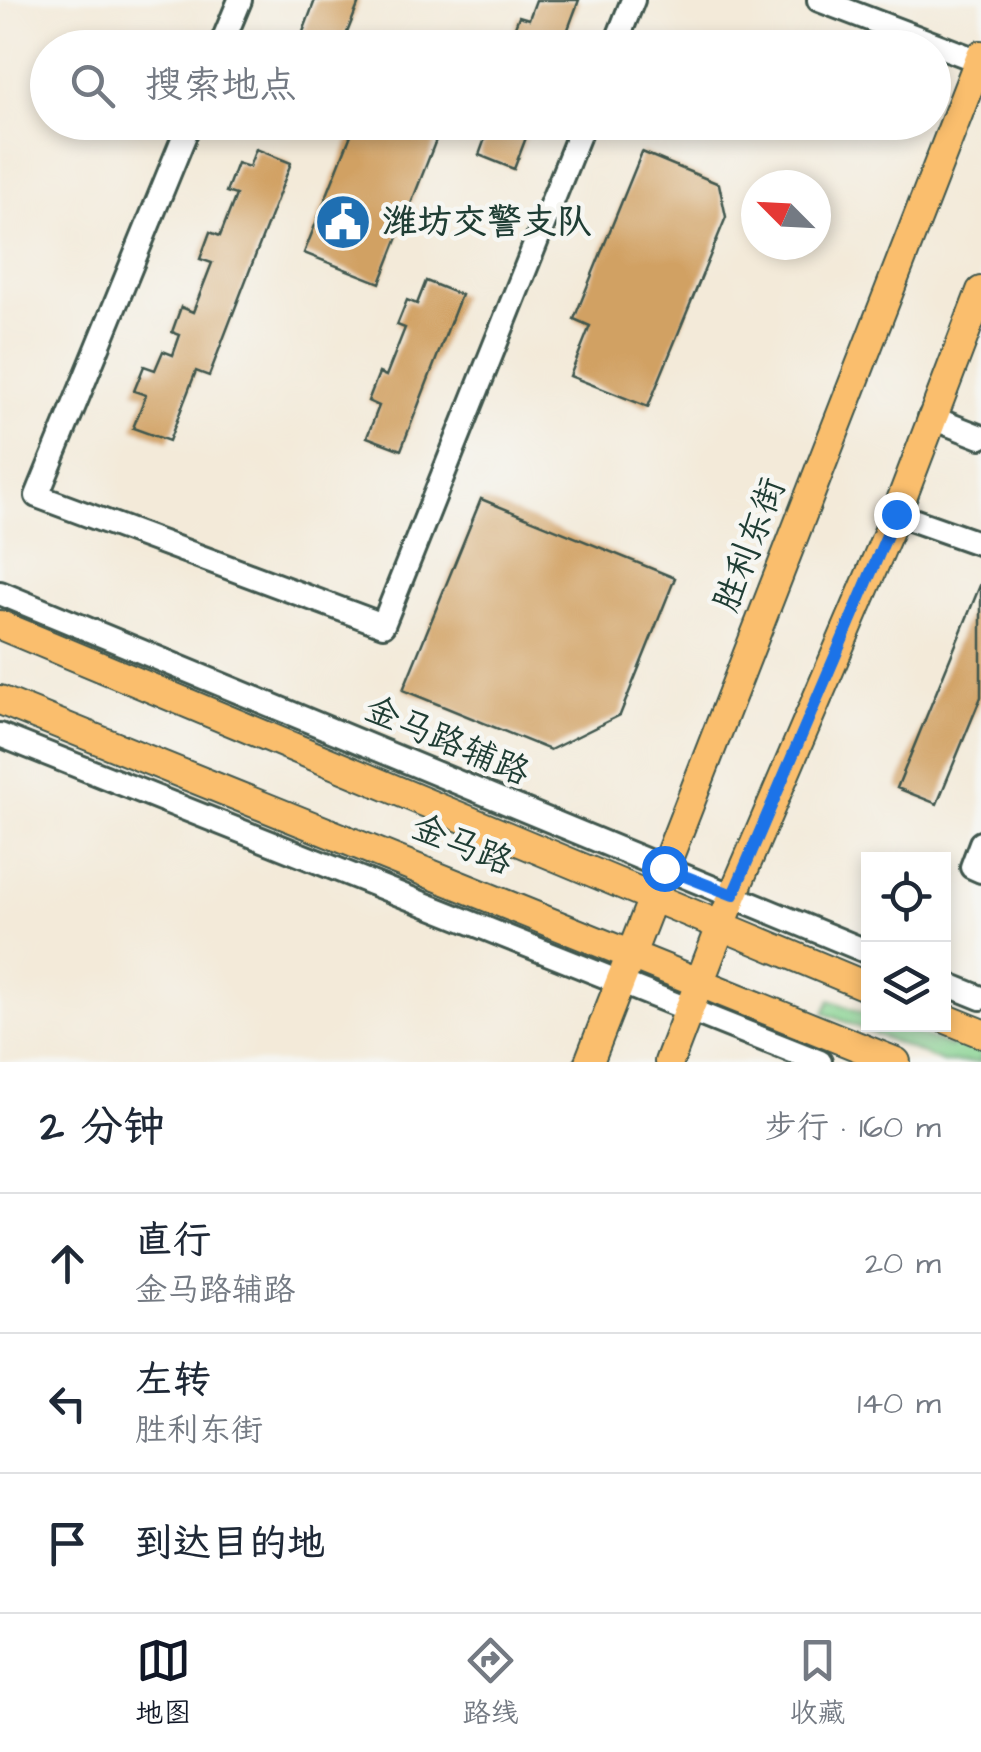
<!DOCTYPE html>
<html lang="zh">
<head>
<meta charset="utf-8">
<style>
  :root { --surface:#fff; --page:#f6f6f7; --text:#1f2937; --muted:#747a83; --line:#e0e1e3; --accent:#111827 }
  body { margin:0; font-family:"Architects Daughter","LXGW WenKai TC",sans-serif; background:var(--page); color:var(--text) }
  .controls { position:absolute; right:30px; bottom:30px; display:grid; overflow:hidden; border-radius:0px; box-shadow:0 5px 15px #0003 }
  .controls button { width:90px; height:90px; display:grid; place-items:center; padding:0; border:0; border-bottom:2px solid var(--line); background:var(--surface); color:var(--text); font:50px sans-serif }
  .compass { position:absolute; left:741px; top:170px; width:90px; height:90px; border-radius:50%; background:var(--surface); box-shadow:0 5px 15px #0003; rotate:294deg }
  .stop { position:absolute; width:30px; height:30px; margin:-22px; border:8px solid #1a73e8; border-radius:50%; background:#fff }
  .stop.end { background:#1a73e8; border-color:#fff; box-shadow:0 2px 10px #0008 }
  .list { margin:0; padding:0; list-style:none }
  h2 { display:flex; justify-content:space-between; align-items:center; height:130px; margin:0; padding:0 40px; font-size:42px }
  h2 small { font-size:32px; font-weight:400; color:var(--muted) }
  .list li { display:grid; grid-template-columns:65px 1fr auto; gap:30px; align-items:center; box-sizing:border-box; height:140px; padding:0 40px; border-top:2px solid var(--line) }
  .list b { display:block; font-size:38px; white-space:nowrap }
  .list p { margin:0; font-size:32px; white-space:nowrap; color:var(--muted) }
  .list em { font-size:32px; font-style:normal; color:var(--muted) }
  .icon { flex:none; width:55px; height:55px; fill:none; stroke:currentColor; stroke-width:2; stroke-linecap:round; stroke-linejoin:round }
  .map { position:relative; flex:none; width:981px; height:1062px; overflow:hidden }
  .search { position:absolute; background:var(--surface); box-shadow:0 5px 15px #0003; left:30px; right:30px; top:30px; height:110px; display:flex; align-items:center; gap:25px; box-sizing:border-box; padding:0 35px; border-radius:55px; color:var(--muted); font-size:38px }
  .sheet { height:550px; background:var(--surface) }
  nav { display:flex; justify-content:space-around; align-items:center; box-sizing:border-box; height:140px; border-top:2px solid var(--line); background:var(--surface); font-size:28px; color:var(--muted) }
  nav a { display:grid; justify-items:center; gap:5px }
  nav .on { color:var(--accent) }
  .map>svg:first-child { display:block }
  .green { fill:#86d290; stroke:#528862; stroke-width:2.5 }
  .building { fill:#d1a164 }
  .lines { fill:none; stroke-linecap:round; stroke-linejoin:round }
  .minor-casing { stroke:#3f574d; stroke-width:28 }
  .major-casing { stroke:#3f574d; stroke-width:32 }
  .minor { stroke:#fff; stroke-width:22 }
  .major { stroke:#fabe6d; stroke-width:28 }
  .route { stroke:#1a73e8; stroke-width:12 }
  .labels { text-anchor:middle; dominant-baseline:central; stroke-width:9; stroke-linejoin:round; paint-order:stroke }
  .poi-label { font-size:35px; font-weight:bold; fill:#1f3d34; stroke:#f6f6f2; text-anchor:start }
  .street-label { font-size:35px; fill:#1f3d34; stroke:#f6f6f2 }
</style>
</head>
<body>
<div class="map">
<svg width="981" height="1062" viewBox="0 0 981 1062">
  <rect width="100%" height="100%" fill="#f6f6f2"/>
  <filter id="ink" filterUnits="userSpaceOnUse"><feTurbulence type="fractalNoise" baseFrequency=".01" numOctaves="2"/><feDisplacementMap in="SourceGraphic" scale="20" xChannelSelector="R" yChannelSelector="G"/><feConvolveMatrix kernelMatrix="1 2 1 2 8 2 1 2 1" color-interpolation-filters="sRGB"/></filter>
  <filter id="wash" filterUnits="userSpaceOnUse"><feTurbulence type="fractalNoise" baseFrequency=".0048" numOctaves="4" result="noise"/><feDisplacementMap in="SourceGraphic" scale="40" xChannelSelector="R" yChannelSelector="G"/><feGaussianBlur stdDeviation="2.25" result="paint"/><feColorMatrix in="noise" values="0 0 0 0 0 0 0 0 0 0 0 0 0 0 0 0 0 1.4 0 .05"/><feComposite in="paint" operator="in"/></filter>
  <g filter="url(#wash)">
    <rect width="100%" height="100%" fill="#f3ead9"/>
    <path class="green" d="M830,1000L868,1015V1024L894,1025L949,1046L969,1045L981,1049V1062H943L824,1013Z"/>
    <g id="blocks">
      <path class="building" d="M315,0H360L341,48H297Z
        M536,0H579L561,48L508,45L519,16L529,19Z
        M286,122H312L309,132Z
        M356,122H443L380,283L304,253Z
        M491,122H532L514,169L479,155Z
        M256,149L291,163L209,376L196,371L169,441L133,428L146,395L134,391L144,366L155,370L163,351L173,355L180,335L172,332L181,307L193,312L212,263L200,259L210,232L220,236L236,195L226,192L237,163L249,167Z
        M642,152L719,184L726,217L648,407L570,376L590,326L574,319Z
        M426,281L461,295L401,450L367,437L379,406L368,401L379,373L386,376L405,328L397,325L407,300L417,304Z
        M481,499L675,578L620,715L550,750L403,690Z
        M981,583V697L937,804L897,788Z"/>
    </g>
  </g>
  <g filter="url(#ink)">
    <use href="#blocks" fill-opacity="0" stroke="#3f574d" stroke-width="2.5"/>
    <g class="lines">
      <g class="minor-casing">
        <path id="minor" d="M819,0L979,61
          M220,48L240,0
          M614,48L633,0
          M190,122L37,496L383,625L584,122
          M930,417L981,437
          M896,514L981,544
          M0,593L868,952
          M0,735L820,1062
          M981,843L972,867L981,871
          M944,983L981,998"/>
      </g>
      <g class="major-casing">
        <path id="major" d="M0,625L868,987
          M0,700L896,1062
          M944,1018L981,1033
          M589,1062L981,55
          M669,1062L733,895L896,514L981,291"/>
      </g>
      <use href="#minor" class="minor"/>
      <use href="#major" class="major"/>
    </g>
  </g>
  <g class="lines" filter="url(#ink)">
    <path class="route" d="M664,868L733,895L896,514"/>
  </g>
  <defs>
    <g id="civic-disc" transform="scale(2.875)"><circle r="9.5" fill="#1f6fb2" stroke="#f6f6f2"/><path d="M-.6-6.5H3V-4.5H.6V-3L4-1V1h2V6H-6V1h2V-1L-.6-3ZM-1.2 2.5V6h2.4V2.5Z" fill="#fff"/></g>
  </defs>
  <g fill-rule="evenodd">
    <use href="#civic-disc" x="343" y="222"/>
  </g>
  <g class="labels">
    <g class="poi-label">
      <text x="382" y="222">潍坊交警支队</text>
    </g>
    <g class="street-label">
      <text transform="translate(750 545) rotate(-69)">胜利东街</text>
      <text transform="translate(447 741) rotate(23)">金马路辅路</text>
      <text transform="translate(462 845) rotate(22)">金马路</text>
    </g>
  </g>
</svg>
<div class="controls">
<button><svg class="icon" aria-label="locate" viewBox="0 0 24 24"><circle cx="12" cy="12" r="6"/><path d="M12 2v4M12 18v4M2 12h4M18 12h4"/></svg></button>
<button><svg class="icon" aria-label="layers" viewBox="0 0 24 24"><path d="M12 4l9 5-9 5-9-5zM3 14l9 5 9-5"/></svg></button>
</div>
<svg class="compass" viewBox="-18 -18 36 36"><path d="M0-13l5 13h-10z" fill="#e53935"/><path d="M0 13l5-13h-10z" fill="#747a83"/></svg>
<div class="stop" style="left:664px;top:868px"></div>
<div class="stop end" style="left:896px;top:514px"></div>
<div class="search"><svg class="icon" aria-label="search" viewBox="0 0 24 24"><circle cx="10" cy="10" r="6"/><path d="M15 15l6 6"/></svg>搜索地点</div>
</div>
<section class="sheet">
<h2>2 分钟<small>步行 · 160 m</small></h2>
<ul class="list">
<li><svg class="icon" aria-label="ahead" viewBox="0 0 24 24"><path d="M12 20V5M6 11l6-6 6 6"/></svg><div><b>直行</b><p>金马路辅路</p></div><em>20 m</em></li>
<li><svg class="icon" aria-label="left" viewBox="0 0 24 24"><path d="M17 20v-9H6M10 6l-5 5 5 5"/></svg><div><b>左转</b><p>胜利东街</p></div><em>140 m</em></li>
<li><svg class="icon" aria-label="arrive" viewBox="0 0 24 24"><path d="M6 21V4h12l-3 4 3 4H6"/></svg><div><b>到达目的地</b></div></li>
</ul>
</section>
<nav>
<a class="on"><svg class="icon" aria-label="map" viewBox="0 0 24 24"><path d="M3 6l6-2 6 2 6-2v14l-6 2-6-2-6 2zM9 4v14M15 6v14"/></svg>地图</a>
<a><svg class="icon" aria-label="directions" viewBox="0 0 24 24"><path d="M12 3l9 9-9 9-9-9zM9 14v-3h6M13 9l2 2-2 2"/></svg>路线</a>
<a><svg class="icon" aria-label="saved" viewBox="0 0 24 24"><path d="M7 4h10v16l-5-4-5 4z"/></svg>收藏</a>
</nav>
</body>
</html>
